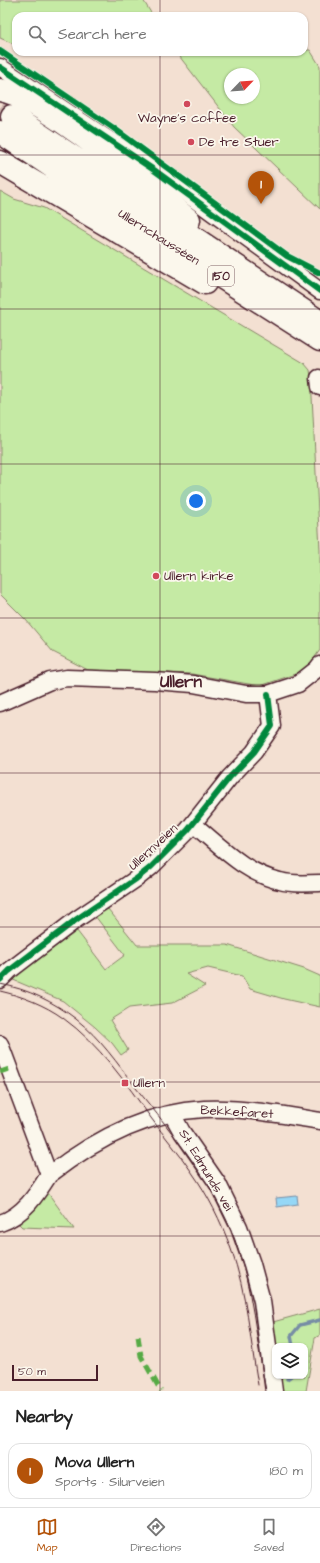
<!DOCTYPE html>
<html lang="en">
<head>
<meta charset="utf-8">
<style>
  :root { --surface:#fff; --page:#f6f6f6; --text:#222; --muted:#767676; --line:#e0e0e0; --accent:#b45309 }
  body { margin:0; font-family:"Architects Daughter",sans-serif; background:var(--page); color:var(--text) }
  .controls { position:absolute; right:12px; bottom:12px; display:grid; overflow:hidden; border-radius:8px; box-shadow:0 1px 3px #0004 }
  .controls button { width:36px; height:36px; display:grid; place-items:center; padding:0; border:0; border-bottom:1px solid var(--line); background:var(--surface); color:var(--text); font:20px sans-serif }
  .compass { position:absolute; left:224px; top:68px; width:36px; height:36px; border-radius:50%; background:var(--surface); box-shadow:0 1px 3px #0004; rotate:65deg }
  .scale { position:absolute; left:12px; bottom:10px; width:86px; box-sizing:border-box; padding-left:4px; border:2px solid #4a1f2b; border-top:0; font-size:11px; line-height:14px; white-space:nowrap; color:#4a1f2b; -webkit-text-stroke:3px #fbf7ec; paint-order:stroke }
  .you { position:absolute; left:196px; top:501px; width:14px; height:14px; margin:-10px; border:3px solid #fff; border-radius:50%; background:#1a73e8; box-shadow:0 0 0 6px #1a73e833 }
  .badge { display:grid; place-items:center; width:26px; height:26px; border-radius:50%; background:var(--accent); color:#fff; font-size:13px; font-weight:700 }
  .pin { position:absolute; translate:-50% -33px; filter:drop-shadow(0 1px 2px #0008) }
  .pin::after { content:''; position:absolute; top:21px; width:14px; height:12px; background:inherit; clip-path:polygon(0 0,100% 0,50% 100%) }
  .list { margin:0; padding:0; list-style:none }
  h2 { display:flex; justify-content:space-between; align-items:center; height:52px; margin:0; padding:0 16px; font-size:17px }
  h2 small { font-size:13px; font-weight:400; color:var(--muted) }
  .list li { display:grid; grid-template-columns:26px 1fr auto; gap:12px; align-items:center; box-sizing:border-box; height:56px; margin:0 8px 8px; padding:0 8px; border:1px solid var(--line); border-radius:12px }
  .list b { display:block; font-size:15px; white-space:nowrap }
  .list p { margin:0; font-size:13px; white-space:nowrap; color:var(--muted) }
  .list em { font-size:13px; font-style:normal; color:var(--muted) }
  .icon { flex:none; width:22px; height:22px; fill:none; stroke:currentColor; stroke-width:2; stroke-linecap:round; stroke-linejoin:round }
  .map { position:relative; flex:none; width:320px; height:1391px; overflow:hidden }
  .search { position:absolute; background:var(--surface); box-shadow:0 1px 3px #0004; left:12px; right:12px; top:12px; height:44px; display:flex; align-items:center; gap:10px; box-sizing:border-box; padding:0 14px; border-radius:12px; color:var(--muted); font-size:15px }
  .sheet { height:116px; background:var(--surface) }
  nav { display:flex; justify-content:space-around; align-items:center; box-sizing:border-box; height:56px; border-top:1px solid var(--line); background:var(--surface); font-size:11px; color:var(--muted) }
  nav a { display:grid; justify-items:center; gap:2px }
  nav .on { color:var(--accent) }
  .map>svg:first-child { display:block }
  .green { fill:#c5eaa4; stroke:#888468; fill-rule:evenodd }
  .water { fill:#95d7f6; stroke:#778da5 }
  .lines { fill:none; stroke-linecap:round; stroke-linejoin:round }
  .stream { stroke:#778da5; stroke-width:3.5 }
  .highway-tunnel { stroke:#d1b9b1; stroke-width:22; stroke-dasharray:22 11; stroke-linecap:butt }
  .minor-casing { stroke:#4a1f2b; stroke-width:19 }
  .highway-casing { stroke:#4a1f2b; stroke-width:25 }
  .minor { stroke:#fbf7ec; stroke-width:16 }
  .highway { stroke:#fbf7ec; stroke-width:22 }
  .tram { stroke:#4a1f2b; stroke-width:1 }
  .quiet { stroke:#57aa44; stroke-width:5; stroke-dasharray:10 5; stroke-linecap:butt }
  .cycleway-casing { stroke:#fbf7ec; stroke-width:8 }
  .cycleway { stroke:#00873e; stroke-width:6 }
  .grid { fill:none; stroke:#4a1f2b; stroke-width:1; stroke-opacity:0.55 }
  .poi-dot { fill:#d1495b; stroke:#fbf7ec; stroke-width:1.5 }
  .labels { text-anchor:middle; dominant-baseline:central; stroke-width:3.5; stroke-linejoin:round; paint-order:stroke }
  .shield { fill:#fbf7ec; stroke:#7f6065; stroke-width:1 }
  .shield-label { font-size:12px; font-weight:bold; fill:#4a1f2b }
  .poi-label { font-size:13px; fill:#4a1f2b; stroke:#fbf7ec; text-anchor:start }
  .street-label { font-size:13px; fill:#4a1f2b; stroke:#fbf7ec }
  .district-label { font-size:17px; font-weight:bold; fill:#4a1f2b; stroke:#fbf7ec }
</style>
</head>
<body>
<div class="map">
<svg width="320" height="1391" viewBox="0 0 320 1391">
  <rect width="100%" height="100%" fill="#f3e0d2"/>
  <filter id="ink" filterUnits="userSpaceOnUse"><feTurbulence type="fractalNoise" baseFrequency=".025" numOctaves="2"/><feDisplacementMap in="SourceGraphic" scale="8" xChannelSelector="R" yChannelSelector="G"/><feConvolveMatrix kernelMatrix="1 2 1 2 8 2 1 2 1" color-interpolation-filters="sRGB"/></filter>
  <g filter="url(#ink)">
    <path class="green" d="M0,0H143L153,16H16V45L0,38Z
      M304,50H310L320,66V209L234,127L176,52H304ZM230,74H254V98H230Z
      M0,191L14,199L44,208L304,363L310,370L311,377L320,550V650L310,664L298,673L260,686L192,674L88,670L53,652L26,620L0,594Z
      M108,909L137,945H227L304,969L320,976V1007L284,999L250,989L242,976L208,968L186,974L205,986L172,1003L129,1008L110,1020L128,1050L121,1055L112,1043L95,1027L63,1001L11,979L77,931L106,969L125,955L95,916Z
      M48,1193L74,1229L22,1227L17,1222Z
      M320,1309V1335L315,1338L306,1391H283L280,1376H305V1346H276L273,1322Z"/>
    <path class="water" d="M297,1196L298,1204L277,1207L276,1198Z"/>
    <g class="lines">
      <path class="stream" d="M293,1346L291,1336L300,1325L320,1320
        M287,1379L291,1376"/>
      <path class="highway-tunnel" d="M0,107L12,116"/>
      <g class="minor-casing">
        <path id="minor" d="M0,67L154,170L320,291
          M319,378L320,387
          M0,703L50,681L67,678L155,681L193,684L246,694H268L298,684L317,669L320,665
          M193,824C219,845 246,874 280,881C293,885 307,883 320,883
          M0,980L9,971L77,919L136,879L151,867L188,830L230,777L254,752L272,726L268,694
          M0,1044L49,1175C37,1194 23,1216 0,1223
          M172,1114L182,1132L218,1184L239,1227L252,1264L262,1301L274,1391
          M49,1175C94,1140 147,1112 204,1109C240,1107 285,1115 320,1121"/>
      </g>
      <g class="highway-casing">
        <path id="highway" d="M0,90C24,95 45,111 65,124C109,154 149,186 189,220
          M12,116L320,322
          M0,132L121,213L320,340
          M0,162L205,283"/>
      </g>
      <use href="#minor" class="minor"/>
      <use href="#highway" class="highway"/>
      <path class="tram" d="M0,984C28,989 54,1002 76,1019C100,1038 118,1064 136,1088C174,1135 213,1182 235,1240C253,1289 256,1340 266,1391
        M0,991C22,996 45,1005 63,1018C99,1044 126,1083 151,1118C164,1136 179,1153 191,1171C208,1195 221,1221 231,1249C247,1293 250,1339 258,1385"/>
      <path class="quiet" d="M0,1072L9,1069
        M138,1336L141,1356L161,1391"/>
      <g class="cycleway-casing">
        <path id="cycleway" d="M0,51L112,127L287,256L320,273
          M0,67L154,170L320,291
          M0,980L9,971L77,919L136,879L151,867L188,830L230,777L254,752L272,726L268,694"/>
      </g>
      <use href="#cycleway" class="cycleway"/>
    </g>
  </g>
  <path class="grid" d="M160,0V16M160,52V1391M0,155H320M0,309H320M0,464H320M0,618H320M0,773H320M0,927H320M0,1082H320M0,1236H320"/>
  <g class="poi-dot">
    <circle cx="187" cy="104" r="4"/>
    <circle cx="191" cy="142" r="4"/>
    <circle cx="156" cy="576" r="4"/>
    <rect x="121" y="1079" width="8" height="8" rx="2"/>
  </g>
  <g class="labels">
    <rect class="shield" x="208" y="266" width="26" height="20" rx="3"/>
    <g class="shield-label">
      <text x="221" y="276">150</text>
    </g>
    <g class="poi-label">
      <text x="187" y="118" text-anchor="middle">Wayne's coffee</text>
      <text x="199" y="142">De tre Stuer</text>
      <text x="164" y="576">Ullern kirke</text>
      <text x="133" y="1083">Ullern</text>
    </g>
    <g class="street-label">
      <text transform="translate(159 237) rotate(32)">Ullernchausséen</text>
      <text transform="translate(153 847) rotate(-43)">Ullernveien</text>
      <text transform="translate(237 1112) rotate(3)">Bekkefaret</text>
      <text transform="translate(206 1170) rotate(59)">St. Edmunds vei</text>
    </g>
    <g class="district-label">
      <text x="181" y="682">Ullern</text>
    </g>
  </g>
</svg>
<div class="controls">
<button><svg class="icon" aria-label="layers" viewBox="0 0 24 24"><path d="M12 4l9 5-9 5-9-5zM3 14l9 5 9-5"/></svg></button>
</div>
<svg class="compass" viewBox="-18 -18 36 36"><path d="M0-13l5 13h-10z" fill="#e53935"/><path d="M0 13l5-13h-10z" fill="#767676"/></svg>
<div class="scale">50 m</div>
<div class="you"></div>
<div class="pin badge" style="left:261px;top:204px">1</div>
<div class="search"><svg class="icon" aria-label="search" viewBox="0 0 24 24"><circle cx="10" cy="10" r="6"/><path d="M15 15l6 6"/></svg>Search here</div>
</div>
<section class="sheet">
<h2>Nearby<small></small></h2>
<ul class="list">
<li><span class="badge">1</span><div><b>Mova Ullern</b><p>Sports · Silurveien</p></div><em>180 m</em></li>
</ul>
</section>
<nav>
<a class="on"><svg class="icon" aria-label="map" viewBox="0 0 24 24"><path d="M3 6l6-2 6 2 6-2v14l-6 2-6-2-6 2zM9 4v14M15 6v14"/></svg>Map</a>
<a><svg class="icon" aria-label="directions" viewBox="0 0 24 24"><path d="M12 3l9 9-9 9-9-9zM9 14v-3h6M13 9l2 2-2 2"/></svg>Directions</a>
<a><svg class="icon" aria-label="saved" viewBox="0 0 24 24"><path d="M7 4h10v16l-5-4-5 4z"/></svg>Saved</a>
</nav>
</body>
</html>
